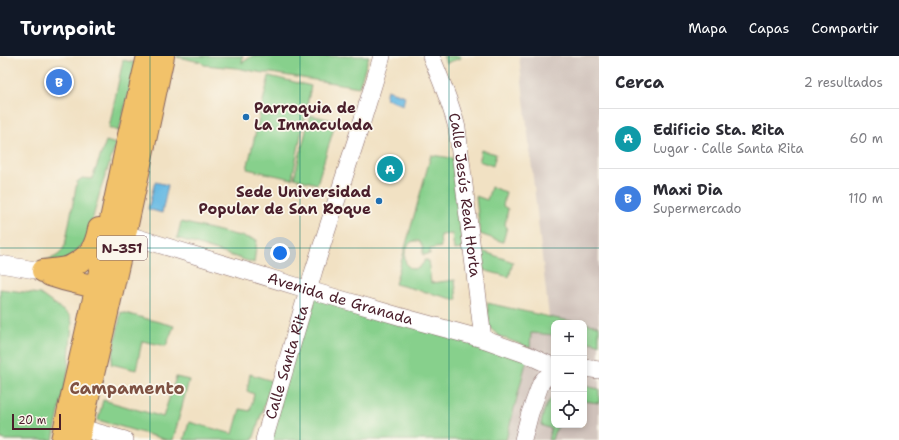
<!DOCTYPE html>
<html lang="es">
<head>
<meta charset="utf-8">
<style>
  :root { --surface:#fff; --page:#f2f2f3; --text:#2b2b33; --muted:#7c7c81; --line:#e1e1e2; --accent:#111827 }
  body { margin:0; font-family:"Shantell Sans",sans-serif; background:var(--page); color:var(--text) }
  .controls { position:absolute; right:12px; bottom:12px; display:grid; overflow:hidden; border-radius:8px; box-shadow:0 2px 6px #0003 }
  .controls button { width:36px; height:36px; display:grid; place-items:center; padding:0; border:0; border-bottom:1px solid var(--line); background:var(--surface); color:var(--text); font:20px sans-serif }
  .scale { position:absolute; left:12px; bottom:10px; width:49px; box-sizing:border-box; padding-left:4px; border:2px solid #4a1f2b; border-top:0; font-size:11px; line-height:14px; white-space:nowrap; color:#4a1f2b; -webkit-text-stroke:3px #fbf7ec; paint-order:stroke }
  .you { position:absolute; left:280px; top:197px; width:14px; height:14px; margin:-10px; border:3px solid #fff; border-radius:50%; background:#1a73e8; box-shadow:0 0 0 6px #1a73e833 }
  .badge { display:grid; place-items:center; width:26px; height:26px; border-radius:50%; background:var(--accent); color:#fff; font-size:13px; font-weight:700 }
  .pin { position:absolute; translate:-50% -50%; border:2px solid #fff; box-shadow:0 1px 4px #0006 }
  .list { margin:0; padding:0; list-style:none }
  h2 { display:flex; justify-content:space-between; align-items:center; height:52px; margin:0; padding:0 16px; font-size:17px }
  h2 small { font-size:13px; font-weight:400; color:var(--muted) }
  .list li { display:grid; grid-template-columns:26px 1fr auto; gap:12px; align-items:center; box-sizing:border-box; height:60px; padding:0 16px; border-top:1px solid var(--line) }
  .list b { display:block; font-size:15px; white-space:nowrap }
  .list p { margin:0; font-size:13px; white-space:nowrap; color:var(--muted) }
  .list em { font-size:13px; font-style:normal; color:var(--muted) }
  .icon { flex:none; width:22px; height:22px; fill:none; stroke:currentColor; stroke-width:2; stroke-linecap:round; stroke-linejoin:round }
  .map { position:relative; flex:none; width:599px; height:384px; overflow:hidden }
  header { display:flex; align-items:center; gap:24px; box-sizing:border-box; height:56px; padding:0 20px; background:var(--accent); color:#fff }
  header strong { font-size:19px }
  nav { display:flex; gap:22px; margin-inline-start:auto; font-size:14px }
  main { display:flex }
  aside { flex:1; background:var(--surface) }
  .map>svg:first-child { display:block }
  .industrial { fill:#cfc1ba; fill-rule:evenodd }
  .green { fill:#87d08c; stroke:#68785c }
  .water { fill:#67bae3; stroke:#586c87 }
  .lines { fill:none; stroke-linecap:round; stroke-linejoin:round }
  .minor-casing { stroke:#846360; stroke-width:18 }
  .highway-casing { stroke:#846360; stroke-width:24 }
  .minor { stroke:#fff; stroke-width:17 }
  .highway { stroke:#f2c26a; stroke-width:22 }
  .grid { fill:none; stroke:#0f766e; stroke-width:1; stroke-opacity:0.55 }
  .poi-dot { fill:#1f6fb2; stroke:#fbf7ec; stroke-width:1.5 }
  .labels { text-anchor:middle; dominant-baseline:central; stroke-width:3.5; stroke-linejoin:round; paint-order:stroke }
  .shield { fill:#fbf7ec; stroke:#7f6065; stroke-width:1 }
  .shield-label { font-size:14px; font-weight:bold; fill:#4a1f2b }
  .poi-label { font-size:15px; font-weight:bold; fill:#4a1f2b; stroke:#fbf7ec; text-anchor:start }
  .street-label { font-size:15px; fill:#4a1f2b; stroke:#fbf7ec }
  .quarter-label { font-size:17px; font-weight:bold; fill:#7e5142; stroke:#fbf7ec }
</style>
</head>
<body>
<header>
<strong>Turnpoint</strong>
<nav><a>Mapa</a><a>Capas</a><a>Compartir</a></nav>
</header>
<main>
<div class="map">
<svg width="599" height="384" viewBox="0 0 599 384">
  <rect width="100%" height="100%" fill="#fbf7ec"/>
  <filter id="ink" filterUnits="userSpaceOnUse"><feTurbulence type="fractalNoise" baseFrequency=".025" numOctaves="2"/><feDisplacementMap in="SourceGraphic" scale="8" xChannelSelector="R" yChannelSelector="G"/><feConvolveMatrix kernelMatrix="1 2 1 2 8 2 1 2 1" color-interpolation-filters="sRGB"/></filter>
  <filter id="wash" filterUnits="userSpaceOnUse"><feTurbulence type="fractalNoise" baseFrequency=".012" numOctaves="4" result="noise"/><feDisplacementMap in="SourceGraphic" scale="16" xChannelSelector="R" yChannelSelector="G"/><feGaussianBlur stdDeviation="0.9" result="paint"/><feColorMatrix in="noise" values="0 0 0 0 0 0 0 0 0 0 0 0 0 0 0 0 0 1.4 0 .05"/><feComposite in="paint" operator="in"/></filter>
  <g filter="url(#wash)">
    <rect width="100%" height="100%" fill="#f1e1c3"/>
    <path class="industrial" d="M519,0H599V384H506L530,292L531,277L553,262L549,261ZM554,267H584V369H554Z"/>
    <path class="green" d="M176,0H243L242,7L252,0H369L359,31L271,17H263L236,12L204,9L201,6L177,1Z
      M443,0H460L461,2L446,7Z
      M123,4L136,7L119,75L109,72Z
      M269,20L311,30L292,123L247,113Z
      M310,59L336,65L317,128L294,122Z
      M106,85L116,88L101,132L90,172L84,188L65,205L45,204C55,202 61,199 65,189L77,126L82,122L92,123Z
      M481,94L496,98L493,110L479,105Z
      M431,99L452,102L463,193L454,194L452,178L440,179L441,191L430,193V198L423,199C423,193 423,189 419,185C416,185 412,185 410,187C406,192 403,201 406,207C407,210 410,212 413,213L419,212L424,206V204H428L431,227L455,224L457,244L395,228Z
      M491,131L506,136L503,150L508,153L505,169L507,171L503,186L480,178L476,140L487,144Z
      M181,166L257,184L254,207L177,182Z
      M482,195L513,206L509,221L483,214Z
      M0,233L40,238L69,259L71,263L72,267L68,315L53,384H5L0,382Z
      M309,234L528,299L506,384H264Z
      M487,247L554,262L582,267H554V279L531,277L530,292L499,280L490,272Z
      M121,256L174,270L166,290L142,285L136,314L111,308Z
      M584,267L599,270V288L584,285Z
      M250,318L272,325L253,384H184L189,366L233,378L240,353L250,355L254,338L247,335Z
      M176,321L189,324L173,384H167L98,364L103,344L163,361Z
      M584,330L599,333V347L584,345Z
      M554,340V369H559L554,377L552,384H548L551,373L541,369C543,358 545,347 554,340Z"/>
    <path class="water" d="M387,34L405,40L403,49L385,42Z
      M155,126L168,129L162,157L148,153Z"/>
  </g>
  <g filter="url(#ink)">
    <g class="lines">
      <g class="minor-casing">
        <g id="minor">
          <path id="s1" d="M431,0C441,24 451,47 457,72L483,283"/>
          <path id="s2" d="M125,178L309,234L402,261L483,283L528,299L554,311"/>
          <path d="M0,208L41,215"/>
          <path d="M584,312L599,314"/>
          <path d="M81,372L125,384"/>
          <path id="s3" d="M264,384L314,214L361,69L382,0"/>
          <path d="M523,384L530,357L541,327L544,323L554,316"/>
        </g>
      </g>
      <g class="highway-casing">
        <path id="highway" d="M43,215C51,214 58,214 66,212C71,211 75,208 80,205C93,196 96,188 99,173
          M50,219L63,223L87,229C95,228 103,223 107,217
          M62,384L98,225L129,79L148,0
          M78,384L125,178L163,0"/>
      </g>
      <use href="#minor" class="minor"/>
      <use href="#highway" class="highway"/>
    </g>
  </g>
  <path class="grid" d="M150,0V384M300,0V384M449,0V384M0,192H599"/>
  <g class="poi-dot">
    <circle cx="246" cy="61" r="4"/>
    <circle cx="379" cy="145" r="4"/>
  </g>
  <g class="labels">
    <rect class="shield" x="97" y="180" width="50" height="24" rx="3"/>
    <g class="shield-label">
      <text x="122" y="192">N-351</text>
    </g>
    <g class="poi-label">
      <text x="254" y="52">Parroquia de<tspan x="254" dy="17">La Inmaculada</tspan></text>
      <text x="371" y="136" text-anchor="end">Sede Universidad<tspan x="371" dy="17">Popular de San Roque</tspan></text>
    </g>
    <g class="street-label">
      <text stroke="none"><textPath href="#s1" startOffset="144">Calle Jesús Real Horta</textPath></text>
      <text stroke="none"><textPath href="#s2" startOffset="225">Avenida de Granada</textPath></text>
      <text stroke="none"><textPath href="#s3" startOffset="81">Calle Santa Rita</textPath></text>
    </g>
    <g class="quarter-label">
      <text x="127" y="332">Campamento</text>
    </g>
  </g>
</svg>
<div class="controls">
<button>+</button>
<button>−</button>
<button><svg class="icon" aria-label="locate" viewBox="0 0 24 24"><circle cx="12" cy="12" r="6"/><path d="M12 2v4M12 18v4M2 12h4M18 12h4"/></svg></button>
</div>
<div class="scale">20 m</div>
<div class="you"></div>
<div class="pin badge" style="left:390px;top:113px;background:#0f9aa8">A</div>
<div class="pin badge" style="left:59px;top:26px;background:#3f7fe0">B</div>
</div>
<aside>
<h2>Cerca<small>2 resultados</small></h2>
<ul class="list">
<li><span class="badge" style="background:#0f9aa8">A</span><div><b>Edificio Sta. Rita</b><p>Lugar · Calle Santa Rita</p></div><em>60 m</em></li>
<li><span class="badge" style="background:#3f7fe0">B</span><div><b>Maxi Dia</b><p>Supermercado</p></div><em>110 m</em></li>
</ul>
</aside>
</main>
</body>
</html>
